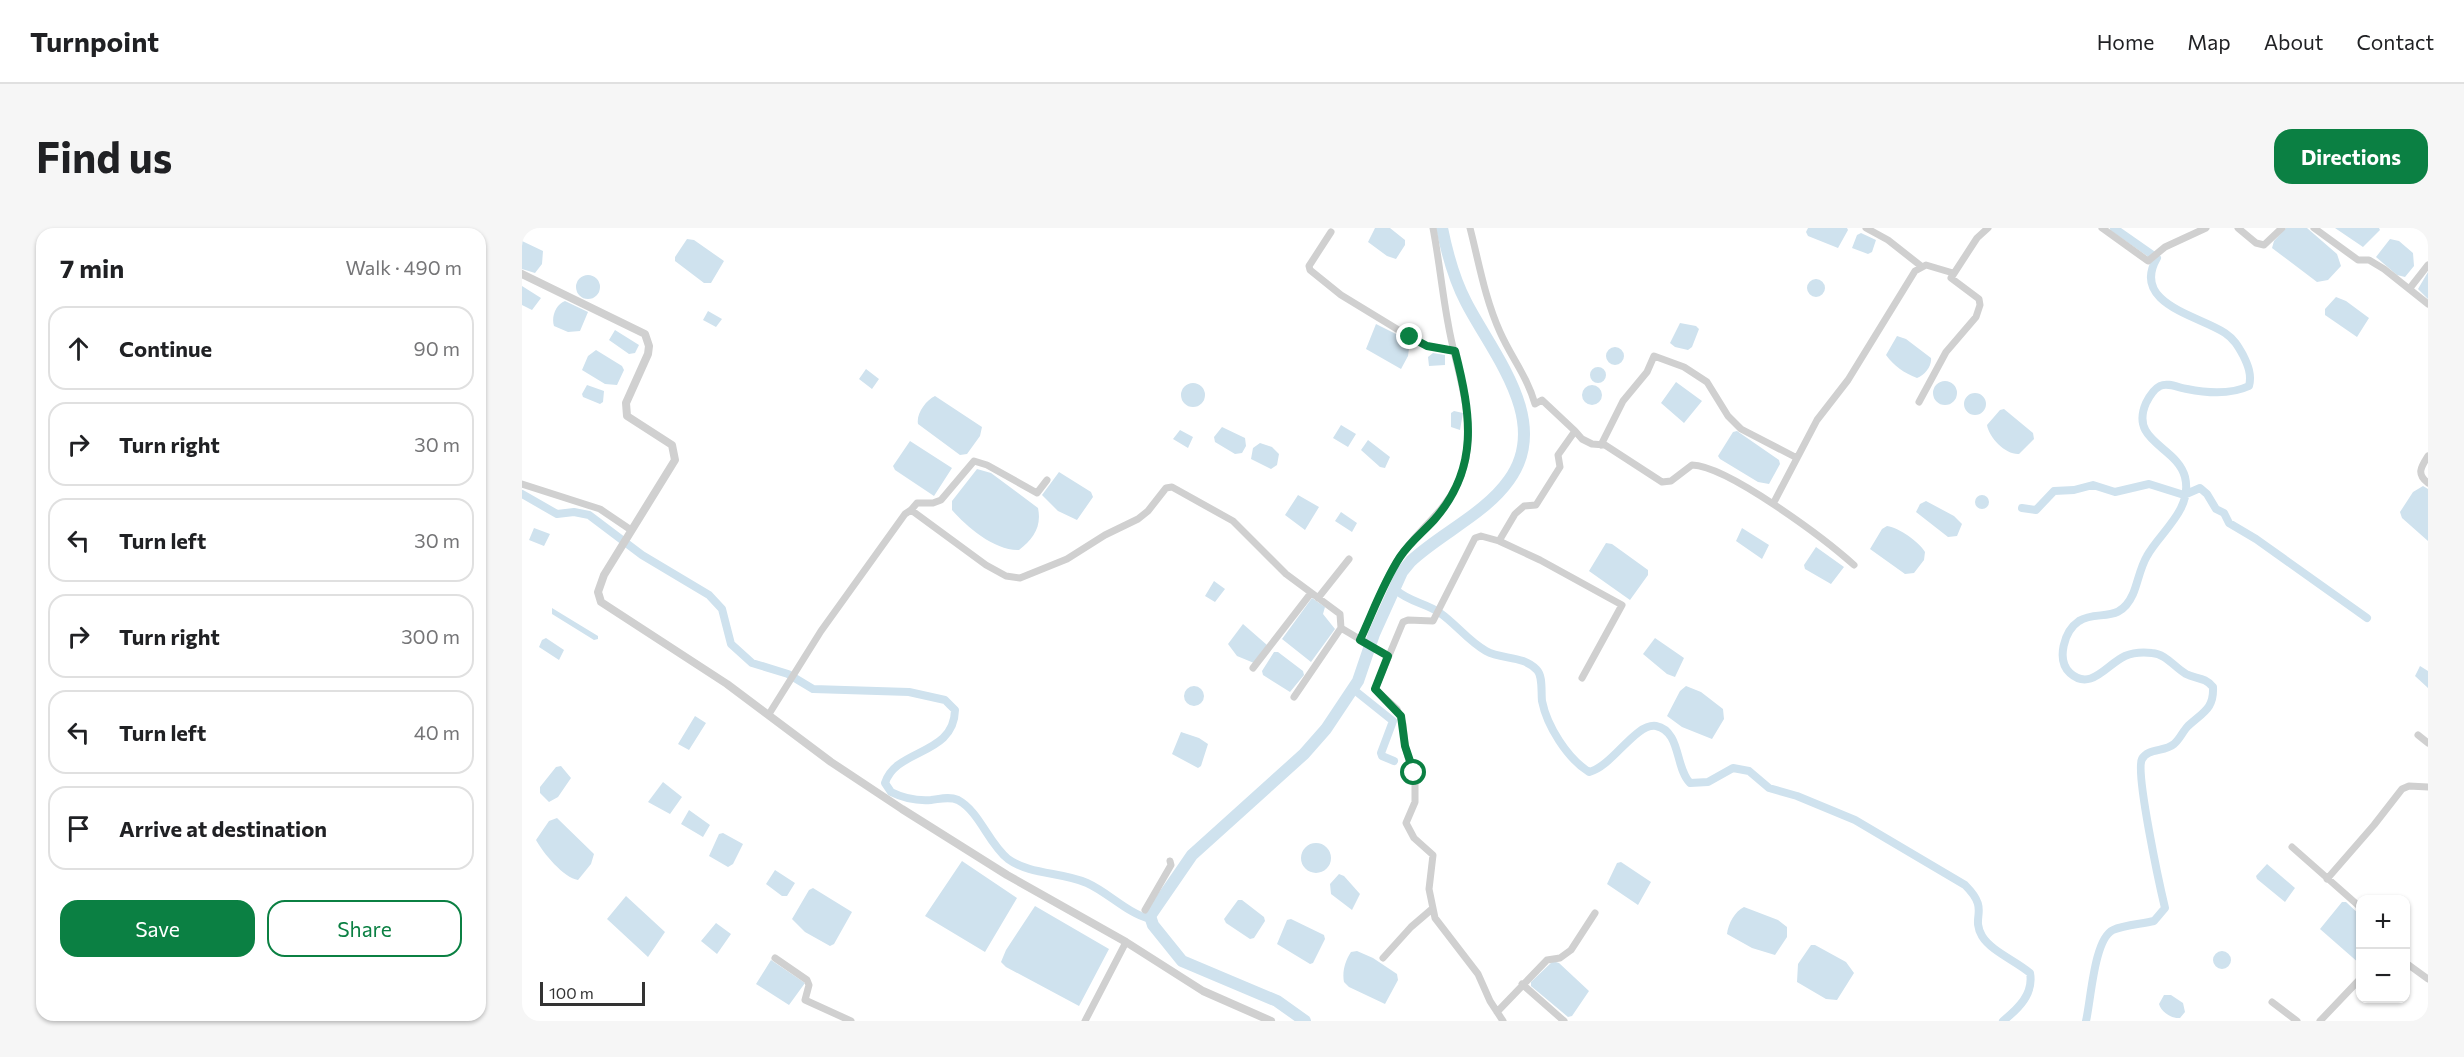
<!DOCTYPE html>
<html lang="en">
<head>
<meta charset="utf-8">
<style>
  :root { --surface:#fff; --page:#f6f6f6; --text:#202124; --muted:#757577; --line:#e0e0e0; --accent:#0b8043 }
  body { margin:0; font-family:Commissioner,sans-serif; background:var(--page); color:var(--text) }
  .controls { position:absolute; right:18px; bottom:18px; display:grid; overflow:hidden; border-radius:12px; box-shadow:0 2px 4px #0004 }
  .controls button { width:54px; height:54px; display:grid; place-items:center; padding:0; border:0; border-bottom:2px solid var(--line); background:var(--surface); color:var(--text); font:30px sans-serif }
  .scale { position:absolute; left:18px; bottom:15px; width:105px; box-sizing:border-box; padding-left:6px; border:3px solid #333; border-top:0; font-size:16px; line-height:21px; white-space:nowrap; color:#333; -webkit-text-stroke:4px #fff; paint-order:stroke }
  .stop { position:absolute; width:18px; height:18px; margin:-14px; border:4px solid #0b8043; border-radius:50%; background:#fff }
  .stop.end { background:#0b8043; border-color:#fff; box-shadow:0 2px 6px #0008 }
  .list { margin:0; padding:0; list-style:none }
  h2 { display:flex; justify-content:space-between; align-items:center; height:78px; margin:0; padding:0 24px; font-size:26px }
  h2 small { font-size:20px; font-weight:400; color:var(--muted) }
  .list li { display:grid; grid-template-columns:39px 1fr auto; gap:18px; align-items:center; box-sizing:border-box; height:84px; margin:0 12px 12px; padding:0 12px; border:2px solid var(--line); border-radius:18px }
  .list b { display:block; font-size:22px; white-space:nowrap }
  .list em { font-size:20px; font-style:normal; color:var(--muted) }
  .actions { display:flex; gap:12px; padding:18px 24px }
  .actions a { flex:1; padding:14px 0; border:2px solid var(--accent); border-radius:18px; text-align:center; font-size:21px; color:var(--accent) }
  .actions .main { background:var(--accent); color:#fff }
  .icon { flex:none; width:33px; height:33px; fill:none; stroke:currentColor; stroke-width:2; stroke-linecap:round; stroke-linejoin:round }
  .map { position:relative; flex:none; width:1906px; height:793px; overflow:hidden; border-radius:18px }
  header { display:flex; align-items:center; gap:36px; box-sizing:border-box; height:84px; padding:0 30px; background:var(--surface); border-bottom:2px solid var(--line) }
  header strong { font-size:28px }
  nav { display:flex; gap:33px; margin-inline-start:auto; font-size:21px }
  .intro { display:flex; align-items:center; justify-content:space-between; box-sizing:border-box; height:144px; padding:0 36px }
  h1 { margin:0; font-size:42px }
  .button { padding:15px 27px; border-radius:18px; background:var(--accent); color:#fff; font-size:21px; font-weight:700 }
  main { display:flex; gap:36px; padding:0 36px }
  aside { flex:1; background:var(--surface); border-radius:18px; box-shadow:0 2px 4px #0004 }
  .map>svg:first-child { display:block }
  .water { fill:#cfe2ee }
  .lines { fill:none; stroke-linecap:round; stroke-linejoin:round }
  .canal { stroke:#cfe2ee; stroke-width:8 }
  .river { stroke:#cfe2ee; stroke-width:12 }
  .minor { stroke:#d0d0d0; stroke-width:7 }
  .tertiary { stroke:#d0d0d0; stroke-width:8 }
  .route { stroke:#0b8043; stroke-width:8 }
</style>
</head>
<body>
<header>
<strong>Turnpoint</strong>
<nav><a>Home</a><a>Map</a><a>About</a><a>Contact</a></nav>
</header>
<div class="intro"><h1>Find us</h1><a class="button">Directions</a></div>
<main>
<aside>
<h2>7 min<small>Walk · 490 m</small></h2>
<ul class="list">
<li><svg class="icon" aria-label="ahead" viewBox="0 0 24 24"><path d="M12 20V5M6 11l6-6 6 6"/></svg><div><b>Continue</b></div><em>90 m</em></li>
<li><svg class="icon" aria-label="right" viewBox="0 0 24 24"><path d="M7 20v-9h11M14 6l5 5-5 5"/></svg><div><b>Turn right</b></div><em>30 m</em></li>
<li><svg class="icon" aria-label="left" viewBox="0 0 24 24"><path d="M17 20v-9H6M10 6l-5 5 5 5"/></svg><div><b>Turn left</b></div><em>30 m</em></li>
<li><svg class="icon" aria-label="right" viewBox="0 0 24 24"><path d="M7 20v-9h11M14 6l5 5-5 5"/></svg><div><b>Turn right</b></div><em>300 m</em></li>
<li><svg class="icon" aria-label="left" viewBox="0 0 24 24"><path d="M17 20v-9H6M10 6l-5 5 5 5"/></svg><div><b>Turn left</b></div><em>40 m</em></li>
<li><svg class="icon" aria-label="arrive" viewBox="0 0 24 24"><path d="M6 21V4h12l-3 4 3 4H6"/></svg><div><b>Arrive at destination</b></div></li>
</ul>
<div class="actions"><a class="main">Save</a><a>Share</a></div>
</aside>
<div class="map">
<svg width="1906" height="793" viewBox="0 0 1906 793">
  <rect width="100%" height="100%" fill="#fff"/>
  <path class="water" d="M853,0H868L883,12V17L874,31L865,28L846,14Z
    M1286,0H1325L1326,2L1316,20L1286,8L1284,4Z
    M1764,0H1785L1815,26L1819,38L1806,52L1795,54L1750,20L1752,13Z
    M1813,0H1857L1858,2L1841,19Z
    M1339,5L1354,12L1350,24L1346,26L1330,20L1335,7Z
    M165,11L172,12L202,33L189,55H182L153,33V29Z
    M1868,11L1877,13L1891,25L1892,38L1883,49L1875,47L1854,29Z
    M0,13L21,23L20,36L13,45L0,41Z
    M1906,44V71L1896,61Z
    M54 59a12 12 0 1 1 24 0a12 12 0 1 1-24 0Z
    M1285 60a9 9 0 1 1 18 0a9 9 0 1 1-18 0Z
    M0,58L19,70L10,82L0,77Z
    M1814,69L1824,73L1847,90L1835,109L1803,87V81Z
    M43,73L66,84L58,103L46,104L32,98C29,89 34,76 43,73Z
    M186,83L200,91L194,99L181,92Z
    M1158,95L1174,98L1177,101L1170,119L1166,122L1153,119L1148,115Z
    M854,96L888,113L886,128L879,141L844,121Z
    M93,102L117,117L113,125L107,126L87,112Z
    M1375,108L1384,111L1409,130C1410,138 1403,147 1395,150C1382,145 1372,138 1364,127Z
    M1084 128a9 9 0 1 1 18 0a9 9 0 1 1-18 0Z
    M74,122L100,138L102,142L95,157L83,156L60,142L66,128Z
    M911,125L923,127V137L907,138L906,129Z
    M1068 147a8 8 0 1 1 16 0a8 8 0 1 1-16 0Z
    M344,141L357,151L350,161L337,151Z
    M1411 165a12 12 0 1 1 24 0a12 12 0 1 1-24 0Z
    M1154,154L1180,173L1162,195L1139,175Z
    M659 167a12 12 0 1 1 24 0a12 12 0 1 1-24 0Z
    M1060 167a10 10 0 1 1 20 0a10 10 0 1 1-20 0Z
    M65,157L82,163L81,174L78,176L61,169L60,166Z
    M1442 176a11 11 0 1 1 22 0a11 11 0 1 1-22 0Z
    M413,168L460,199L458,208L445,226L438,227L396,196C394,186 404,172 413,168Z
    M1482,181L1511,205L1512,211L1497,226C1484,227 1467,210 1465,197L1478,182Z
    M932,183L941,185L938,202L929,199V185Z
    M819,197L834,206L826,219L811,210Z
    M700,199L723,210L724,218L720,225L713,226L693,214L692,209Z
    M658,202L671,209L666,220L651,211Z
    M1215,203L1257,232L1258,236L1247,256L1236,254L1198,231L1196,228L1211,204Z
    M846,212L868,229L863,240L858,239L839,222Z
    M388,213L430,240L412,268L373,242L371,238Z
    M738,215L750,219L757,226L755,237L749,241L729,231L731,220Z
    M455,241L469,245L516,280C520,299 511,311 497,322C473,323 445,299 430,282V273Z
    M537,244L569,264L571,269L555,292L536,283L520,267Z
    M1901,258L1906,261V313L1880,290L1878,284L1891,264Z
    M776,267L797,279L783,302L763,287Z
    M1453 274a7 7 0 1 1 14 0a7 7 0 1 1-14 0Z
    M1404,273L1432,288L1440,296L1435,308L1426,309L1394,284L1398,276Z
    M819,284L835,295L830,304L813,293Z
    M1365,298C1378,300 1397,314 1403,324L1402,332L1392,345L1383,346L1348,321L1360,301Z
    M12,300L28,306L22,318L7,312Z
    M1220,300L1247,317L1240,331L1214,313Z
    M1084,315L1090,316L1126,342V347L1108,372L1067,343Z
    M1294,319L1322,339L1309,356L1283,341L1282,337Z
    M692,353L703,361L693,374L683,368Z
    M790,370L803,379L801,386L813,401L789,434L760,411Z
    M30,380L76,408V411L72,412L30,386Z
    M721,396L745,417L732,435L715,428L706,416Z
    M24,410L42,422L37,432L17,419L20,412Z
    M1133,410L1162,430L1153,449L1145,446L1121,426Z
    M752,424H756L781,443L782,447L768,464L741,447L740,443Z
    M1898,438L1906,443V460L1893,448Z
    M662 468a10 10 0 1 1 20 0a10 10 0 1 1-20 0Z
    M1164,458L1179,464L1201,481L1202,491L1190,511L1160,499L1145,488L1158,463Z
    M173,488L184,495L167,522L156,516Z
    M659,504L677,510L686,516L679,538L676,540L650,526Z
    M39,538L49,550L36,569L27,574L18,565V559L34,539Z
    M141,554L160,569L148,586L126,574Z
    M167,582L188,597L181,609L159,596Z
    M35,590L72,626L69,636L56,652C42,650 21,625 14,612L27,593Z
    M201,605L221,616L211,636L206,639L187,628L197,606Z
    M779 630a15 15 0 1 1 30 0a15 15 0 1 1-30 0Z
    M440,633L495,670L463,724L403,688Z
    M1099,634L1129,654L1116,677L1085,656L1095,635Z
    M1745,636L1773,660L1763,674L1735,651L1734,648Z
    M253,642L273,655L265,668H260L244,656Z
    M817,646L822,648L838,666L830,682L809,666L808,656Z
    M291,660L330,684L312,716L308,718L283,704L270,691L287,662Z
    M104,668L143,704L126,729L85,691Z
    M716,672H720L742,689L743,693L732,710L728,711L704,695L702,691Z
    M1820,674H1824L1838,687V736L1798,701Z
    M513,678L587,721L557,778L484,739L479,734L484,722Z
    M1222,679L1256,692L1265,699V709L1253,727L1230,720L1205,706C1206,696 1213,683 1222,679Z
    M769,691L802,707L803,711L791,735L788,736L755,716L765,692Z
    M194,695L209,706L195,726L179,713Z
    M1289,717H1293L1324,734L1332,745L1315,772L1304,771L1275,754L1276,736Z
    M1691 732a9 9 0 1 1 18 0a9 9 0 1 1-18 0Z
    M835,723L851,730L875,746L876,752L863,776L827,759L822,754C820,744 823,733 829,724Z
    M249,732L283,755L267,777L234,756Z
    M1031,733L1037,735L1067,763L1050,788L1046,789L1009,758V754Z
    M1642,767H1649L1661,775L1663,784L1658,790C1650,791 1639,784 1637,776Z"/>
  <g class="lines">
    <path class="canal" d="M0,266L35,286L52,284L67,287L120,327L187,367L200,381L209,416L230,435L266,446L291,461L387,464L423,472L433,482C432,528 374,520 363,555L369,564C381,570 395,573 409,572C418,571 427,568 436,572C458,584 466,615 486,631C508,647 540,644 565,655C587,665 605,685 628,691
      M1500,280L1514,282L1532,263L1552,262L1571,257L1593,264L1627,256L1662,267L1678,260L1685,266L1694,281L1702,285L1707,295L1734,311L1845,390
      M874,362C887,374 904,375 918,385C934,396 946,413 964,423C980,432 1001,427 1015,442C1021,448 1019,464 1020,473C1025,498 1045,530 1067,544C1091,538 1113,495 1134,498C1159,503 1153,540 1168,555L1186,554L1211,540L1227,543L1247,560L1275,568L1333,592L1443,657C1469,683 1448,687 1460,708C1469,723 1494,733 1508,745C1512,766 1496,781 1481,793
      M831,461L871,493L859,525L860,528L872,533
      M1564,793C1569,772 1572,711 1591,702C1602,697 1620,696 1632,693L1643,680C1638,659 1613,544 1620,531C1626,520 1643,524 1652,516C1658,511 1661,503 1666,498C1681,484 1692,481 1691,459C1683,449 1674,451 1664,446C1652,439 1644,426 1630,425C1621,424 1610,425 1603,428C1585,436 1569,464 1548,445C1534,432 1542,403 1557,393C1576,381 1597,397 1611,366C1616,354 1618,340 1625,328C1638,304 1671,282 1663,249C1655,218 1607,214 1624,175C1627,169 1632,161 1638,158C1646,154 1657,160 1665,161C1685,165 1708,167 1727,158C1730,147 1726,137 1721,127C1716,118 1712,111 1703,105C1678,88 1608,76 1635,30L1592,0"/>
    <path class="river" d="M783,793L755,773L660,733L631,697L628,688L670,627L782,526L804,501L836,453L852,406L880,344L889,333C919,305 963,286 987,252C1030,193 970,125 944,74C932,51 925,25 920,0"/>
    <path class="minor" d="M948,0C957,35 963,71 978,104C990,131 1004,146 1013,176L1020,172L1053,203L1036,227L1038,239L1014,277L1002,278L993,286L977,313L959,308L953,310L911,393L886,392L881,394L853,461L875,481L881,496L883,518L893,555V574L884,595L892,610L911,627L907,661L913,690L956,746L968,773L981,793
      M1344,0L1366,12L1399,38
      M1580,0L1626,33L1643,19L1684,0
      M1716,0L1734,15L1742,17L1760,0
      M1792,0L1836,32H1847L1862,41L1906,76
      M809,4L787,38L788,42L819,67L888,109L905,118L933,123
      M1888,60L1906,37
      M1397,174L1424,124L1454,89L1458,77L1457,71L1429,50L1455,10L1466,0
      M1053,203L1060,211L1070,216L1083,217L1140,254L1149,253L1170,237C1206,238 1303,311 1332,337
      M1079,217L1101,173L1125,144L1132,128L1162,139L1185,154L1206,188L1219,201L1275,230
      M1906,228C1899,239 1894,246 1906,255
      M0,256L78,281L109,302
      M1251,276L1295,192L1326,152L1393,43L1404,37L1431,45
      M389,282L395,275H411L419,272L452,233L465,237L515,265L525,252
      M977,313L1018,332L1100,377L1060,450
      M796,370L827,331
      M838,412C851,384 861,355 877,330C894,304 919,287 934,259C962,204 935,150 926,95C920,63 917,31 911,0
      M731,440L789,365
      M772,469L819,400
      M247,486L299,403L383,286L389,282L464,337L484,348L498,350L545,331L583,307L616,291L626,283L644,260L650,259L711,293L764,346L818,386L819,400L866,428
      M1896,507L1906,515
      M1770,619L1838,679
      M1805,651L1852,597L1880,561L1887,558L1906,559
      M623,682L649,637L648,633
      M253,730L285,752L287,757L283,772L329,793
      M861,730L889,699L910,681
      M1884,735L1906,751
      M1000,756L1042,793
      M1750,774L1775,793
      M975,784L1025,732L1038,730L1049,722L1073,685
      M563,793L604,714
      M1798,793L1838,751"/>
    <path class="tertiary" d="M0,46L123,106L127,118L126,126L104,175L105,188L150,217L153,232L82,347L76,364L79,374L205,456L309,534L380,581L485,647L604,714L681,763L749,793"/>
  </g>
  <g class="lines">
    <path class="route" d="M888,109L905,118L933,123C949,186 958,240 912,292C900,305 888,314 878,329C861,355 851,384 838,412L866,428L853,461L879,488L883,518L892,545"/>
  </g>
</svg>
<div class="controls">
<button>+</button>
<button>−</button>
</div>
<div class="scale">100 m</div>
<div class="stop" style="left:892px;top:545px"></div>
<div class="stop end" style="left:888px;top:109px"></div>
</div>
</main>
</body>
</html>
